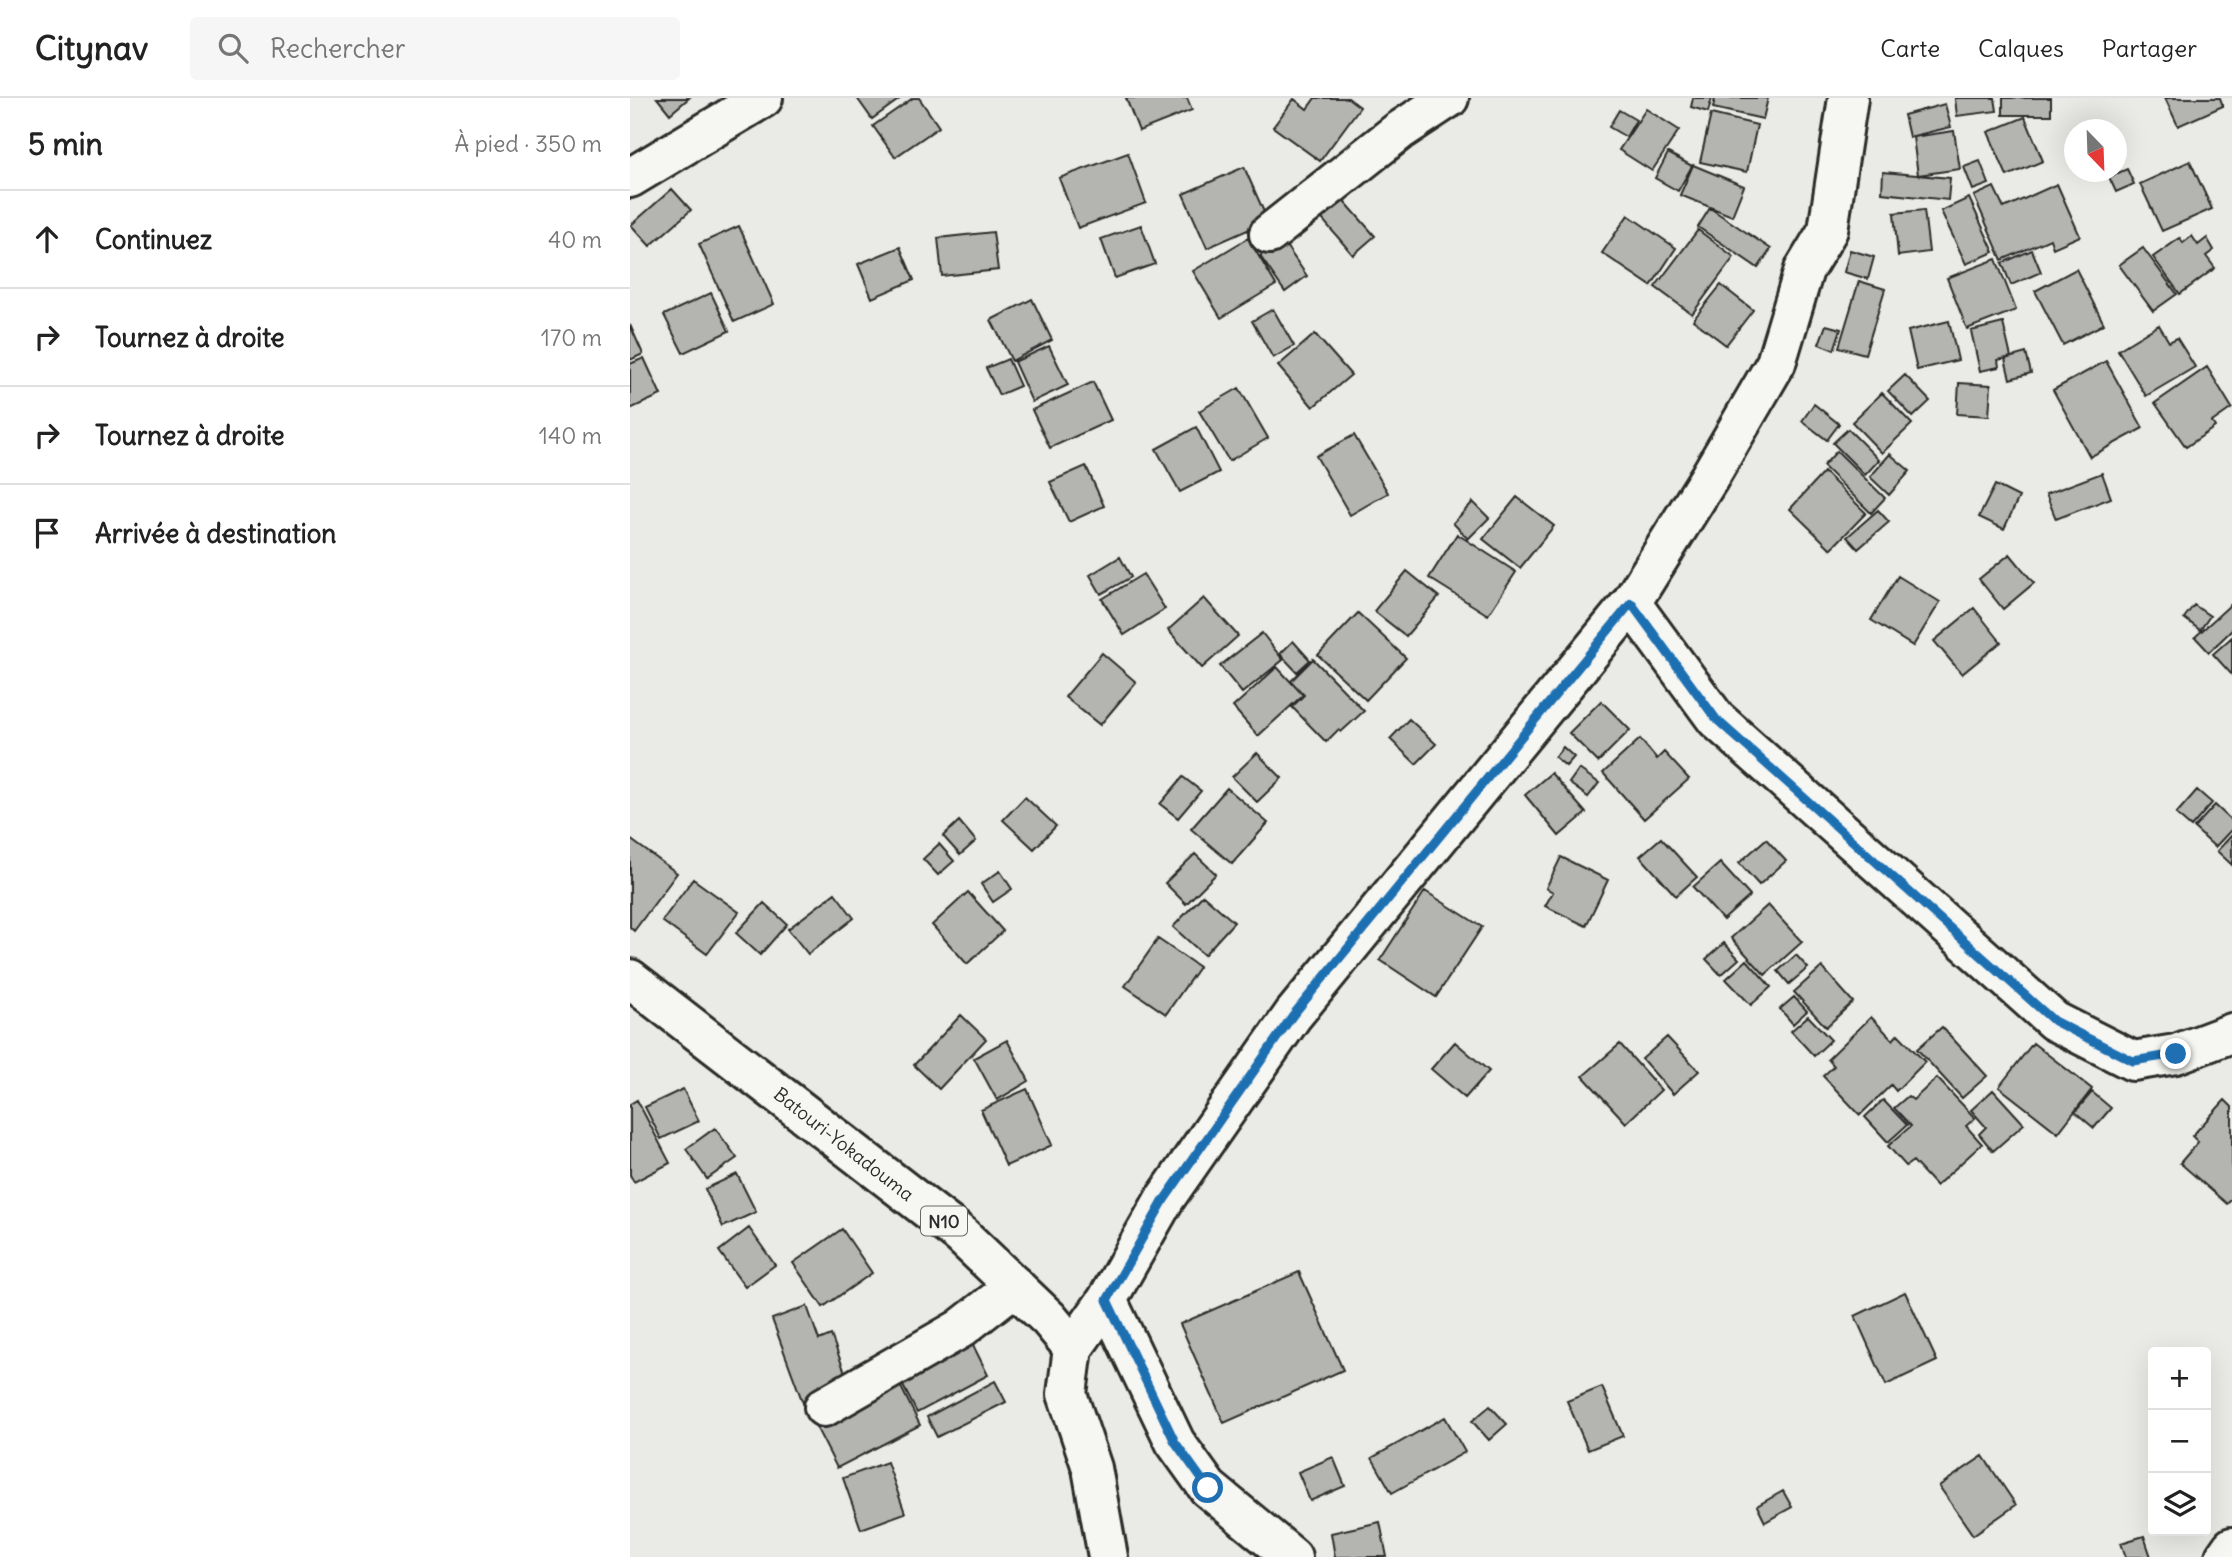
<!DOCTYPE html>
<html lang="fr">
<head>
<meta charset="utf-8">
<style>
  :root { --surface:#fff; --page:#f6f6f6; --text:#222; --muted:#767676; --line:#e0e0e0 }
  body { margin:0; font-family:Delius,sans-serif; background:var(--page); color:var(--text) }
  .controls { position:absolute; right:21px; bottom:21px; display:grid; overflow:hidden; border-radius:7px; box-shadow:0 7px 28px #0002 }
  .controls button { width:63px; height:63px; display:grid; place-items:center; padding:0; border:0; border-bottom:2px solid var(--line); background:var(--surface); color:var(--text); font:35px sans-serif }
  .compass { position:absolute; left:1434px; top:21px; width:63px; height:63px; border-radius:50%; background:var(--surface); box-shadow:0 7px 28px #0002; rotate:157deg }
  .stop { position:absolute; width:21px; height:21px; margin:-16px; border:5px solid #1f6fb2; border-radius:50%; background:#fff }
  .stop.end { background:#1f6fb2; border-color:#fff; box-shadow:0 2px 7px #0008 }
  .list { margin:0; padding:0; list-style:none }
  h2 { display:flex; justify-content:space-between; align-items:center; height:91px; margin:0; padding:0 28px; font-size:30px }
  h2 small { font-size:23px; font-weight:400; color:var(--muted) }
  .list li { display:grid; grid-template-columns:46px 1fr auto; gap:21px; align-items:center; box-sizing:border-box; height:98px; padding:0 28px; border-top:2px solid var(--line) }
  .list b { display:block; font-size:26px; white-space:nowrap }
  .list em { font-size:23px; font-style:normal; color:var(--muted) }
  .icon { flex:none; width:38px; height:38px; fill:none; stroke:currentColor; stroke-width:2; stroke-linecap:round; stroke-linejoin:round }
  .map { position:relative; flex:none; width:1602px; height:1459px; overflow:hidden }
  header { display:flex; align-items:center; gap:42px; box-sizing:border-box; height:98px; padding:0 35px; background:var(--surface); border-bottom:2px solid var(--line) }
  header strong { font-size:33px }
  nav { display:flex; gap:38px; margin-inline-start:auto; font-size:24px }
  .search { width:490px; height:63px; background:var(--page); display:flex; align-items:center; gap:18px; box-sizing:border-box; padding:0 24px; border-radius:7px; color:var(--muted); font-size:26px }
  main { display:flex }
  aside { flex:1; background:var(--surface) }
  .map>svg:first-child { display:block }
  .building { fill:#b4b4b1; stroke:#2b2b2b; stroke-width:2 }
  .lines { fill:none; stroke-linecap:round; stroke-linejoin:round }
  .street-casing { stroke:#2b2b2b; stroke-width:44 }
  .highway-casing { stroke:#2b2b2b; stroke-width:44 }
  .street { stroke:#f6f6f2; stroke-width:38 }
  .highway { stroke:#f6f6f2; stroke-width:38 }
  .route { stroke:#1f6fb2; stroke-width:9 }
  .labels { text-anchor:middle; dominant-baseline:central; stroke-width:7; stroke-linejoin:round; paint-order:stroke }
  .shield { fill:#f6f6f2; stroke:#686867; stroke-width:2 }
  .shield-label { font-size:18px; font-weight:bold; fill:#2b2b2b }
  .street-label { font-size:19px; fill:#2b2b2b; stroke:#f6f6f2 }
</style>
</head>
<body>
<header>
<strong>Citynav</strong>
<div class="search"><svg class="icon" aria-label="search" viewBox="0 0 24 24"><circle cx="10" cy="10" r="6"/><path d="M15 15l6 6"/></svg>Rechercher</div>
<nav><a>Carte</a><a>Calques</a><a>Partager</a></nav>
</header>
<main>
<aside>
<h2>5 min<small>À pied · 350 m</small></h2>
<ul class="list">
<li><svg class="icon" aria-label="ahead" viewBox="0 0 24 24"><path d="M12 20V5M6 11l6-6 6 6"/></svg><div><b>Continuez</b></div><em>40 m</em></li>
<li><svg class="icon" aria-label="right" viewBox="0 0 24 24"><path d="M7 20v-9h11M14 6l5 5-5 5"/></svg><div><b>Tournez à droite</b></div><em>170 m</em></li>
<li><svg class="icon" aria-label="right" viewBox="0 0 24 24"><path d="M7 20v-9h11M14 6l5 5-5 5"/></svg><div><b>Tournez à droite</b></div><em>140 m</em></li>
<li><svg class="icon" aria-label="arrive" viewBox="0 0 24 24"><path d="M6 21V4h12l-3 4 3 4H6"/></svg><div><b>Arrivée à destination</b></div></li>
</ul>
</aside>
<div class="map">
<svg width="1602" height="1459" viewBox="0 0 1602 1459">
  <rect width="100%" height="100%" fill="#eaeae6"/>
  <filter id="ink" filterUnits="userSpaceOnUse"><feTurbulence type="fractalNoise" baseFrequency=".0143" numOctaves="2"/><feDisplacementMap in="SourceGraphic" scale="14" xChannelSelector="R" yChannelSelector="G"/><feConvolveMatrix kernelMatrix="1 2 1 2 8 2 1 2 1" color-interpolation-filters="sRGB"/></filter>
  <g filter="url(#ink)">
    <path class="building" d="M27,0H59L40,16Z
      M227,0H271L242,21Z
      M283,0H289L309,29L265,59L243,28Z
      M496,0H557L562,12L509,33Z
      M685,0H718L730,9L690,63L643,29L664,1L677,11Z
      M1063,0H1082L1078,14L1061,9Z
      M1085,0H1138L1133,21L1083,10Z
      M1325,0H1365L1367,13L1327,18Z
      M1373,0H1421V17H1373Z
      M1535,0H1590L1593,8L1548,28Z
      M1315,6L1321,29L1279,39L1274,17Z
      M1016,11L1049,32L1022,73L989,52Z
      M989,12L1006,22L996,39L979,29Z
      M1081,16L1127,27L1117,74L1070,64Z
      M1395,19L1413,63L1377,78L1358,34Z
      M1324,33L1330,71L1288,77L1283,39Z
      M498,55L516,105L448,130L429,80Z
      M1038,55L1062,68L1048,93L1025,80Z
      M1350,63L1359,86L1343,92L1334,69Z
      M1560,63L1582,111L1532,133L1510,86Z
      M1063,67L1114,88L1102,118L1050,97Z
      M614,69L638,123L577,150L553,96Z
      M1497,71L1504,86L1486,94L1479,79Z
      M1253,74L1320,80L1318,102L1252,95Z
      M1427,86L1450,138L1423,150L1420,141L1372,162L1344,98L1364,89L1374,110Z
      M42,91L61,112L20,148L1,127Z
      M709,97L745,138L723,157L687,115Z
      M1339,100L1364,154L1336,166L1311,113Z
      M1080,110L1141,151L1128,170L1068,129Z
      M1294,112L1299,154L1268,158L1264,115Z
      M998,117L1046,150L1021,188L972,155Z
      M511,127L525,166L485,180L471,141Z
      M109,128L144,206L104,224L69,146Z
      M1068,132L1104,159L1062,216L1025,189Z
      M363,134L368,172L312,178L308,140Z
      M1562,138L1568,147L1577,140L1584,152L1576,158L1585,170L1550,196L1523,159L1550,140L1553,145Z
      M618,140L646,187L591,220L563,173Z
      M652,142L677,178L655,194L630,158Z
      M270,149L284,182L242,200L228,166Z
      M1513,150L1547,196L1523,213L1489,167Z
      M1220,152L1244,159L1238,181L1214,174Z
      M1402,152L1411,174L1381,187L1372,165Z
      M1366,161L1386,212L1337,231L1317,180Z
      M1446,171L1474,226L1433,247L1405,193Z
      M1229,183L1255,191L1235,256L1209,249Z
      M1091,187L1123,212L1096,247L1063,222Z
      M81,195L99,233L53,255L34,217Z
      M402,201L422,242L382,263L361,222Z
      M643,211L664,248L643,260L622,223Z
      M1319,223L1328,262L1287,272L1278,233Z
      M1373,225L1381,259L1368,262L1369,269L1350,273L1341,233Z
      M0,227L13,256L0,262Z
      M1196,227L1211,231L1204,252L1189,246Z
      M1529,227L1539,244L1547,240L1565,269L1516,298L1488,252Z
      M685,236L721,277L683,309L648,268Z
      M419,248L438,287L402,304L384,264Z
      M1396,255L1401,275L1380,281L1375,261Z
      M14,260L31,297L0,311V266Z
      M378,261L390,288L369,297L356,270Z
      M1476,263L1513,330L1460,359L1423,292Z
      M1577,269L1602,310L1582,324L1585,329L1556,349L1525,305Z
      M1275,277L1300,303L1283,319L1258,293Z
      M463,284L481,322L420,350L402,312Z
      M1329,285L1361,287L1359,318L1327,316Z
      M609,290L638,340L599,363L569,313Z
      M1252,295L1282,326L1252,355L1222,324Z
      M1184,306L1209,326L1197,342L1172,323Z
      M566,329L589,374L550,394L526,351Z
      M1218,331L1249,362L1235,377L1203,345Z
      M724,337L758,395L720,417L686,358Z
      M1207,353L1255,400L1241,415L1193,368Z
      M1260,356L1280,373L1259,397L1240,379Z
      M456,368L474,408L439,424L420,384Z
      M1194,374L1236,415L1201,451L1160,411Z
      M1472,375L1481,400L1426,421L1416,396Z
      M1365,387L1389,399L1374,431L1349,419Z
      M887,399L924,428L890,470L853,441Z
      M843,404L859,420L838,441L823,425Z
      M1248,412L1259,424L1228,451L1217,439Z
      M827,436L886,474L858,517L799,480Z
      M1380,456L1404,485L1373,511L1349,481Z
      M490,459L501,479L471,496L460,477Z
      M777,473L809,499L776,538L744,513Z
      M513,476L535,511L494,537L472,501Z
      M1268,478L1310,504L1283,548L1241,522Z
      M574,500L608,538L572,570L538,532Z
      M1564,507L1580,518L1570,532L1554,520Z
      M1600,507L1602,510V532L1579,554L1565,539Z
      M1344,510L1371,544L1332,576L1304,543Z
      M728,515L776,560L736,602L688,557Z
      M632,535L653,562L612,595L590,568Z
      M1602,539V577L1583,556Z
      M663,543L680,562L667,574L650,556Z
      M472,555L506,584L470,627L435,599Z
      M683,561L734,613L711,634L708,632L696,644L662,609L674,597L661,583Z
      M647,569L673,597L628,638L603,609Z
      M971,603L1000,632L968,664L939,635Z
      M779,621L806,646L786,666L760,641Z
      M1010,641L1027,661L1034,654L1059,681L1014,721L973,675Z
      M933,649L944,659L936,668L925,659Z
      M627,655L652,680L627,704L602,679Z
      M949,671L969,685L958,699L939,685Z
      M921,675L956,715L929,738L895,697Z
      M553,679L571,693L548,720L530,706Z
      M597,690L638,725L602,766L561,731Z
      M1567,692L1582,705L1561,729L1546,716Z
      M395,699L426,728L404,751L373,722Z
      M1585,707L1602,723V731L1585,749L1564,730Z
      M329,723L346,743L330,757L313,738Z
      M1602,737V767L1587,753Z
      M1031,740L1067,779L1046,798L1010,758Z
      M0,741L47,775L4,833L0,829Z
      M1136,741L1156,763L1129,787L1109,765Z
      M309,746L324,763L308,777L293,761Z
      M565,756L586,776L556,806L535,785Z
      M931,759L978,782L956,828L915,808L923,794L916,790Z
      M1090,765L1120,798L1093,822L1063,789Z
      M370,773L382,791L363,804L351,786Z
      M63,781L109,814L77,856L32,823Z
      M795,793L852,829L806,899L750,862Z
      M338,794L373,833L337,866L302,827Z
      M205,795L224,820L178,856L158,831Z
      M573,797L604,824L574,857L543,829Z
      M134,805L157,826L130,857L106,835Z
      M1138,807L1172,844L1135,877L1101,840Z
      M528,841L569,869L536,916L495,888Z
      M1094,845L1109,861L1091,877L1076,861Z
      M1166,857L1178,870L1159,886L1148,873Z
      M1117,862L1141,889L1121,907L1096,881Z
      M1192,869L1223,904L1196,929L1164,894Z
      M1164,899L1177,913L1163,926L1150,911Z
      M331,917L356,941L309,991L284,967Z
      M1178,918L1201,942L1184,958L1161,933Z
      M1241,919L1263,942L1268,936L1295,964L1266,993L1261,987L1230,1017L1193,978L1204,968L1198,961Z
      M1312,929L1357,978L1332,1000L1287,951Z
      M1037,939L1069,973L1043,996L1012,961Z
      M377,942L399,983L367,1002L344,960Z
      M825,944L859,973L835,1000L801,971Z
      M1403,945L1462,991L1428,1035L1369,989Z
      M990,946L1031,992L996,1025L953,978Z
      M1307,980L1345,1020L1336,1028L1352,1046L1306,1088L1283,1063L1276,1068L1258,1048L1281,1028L1264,1010L1278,998L1283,1002Z
      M53,991L69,1023L31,1041L15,1009Z
      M397,991L422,1047L376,1068L351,1012Z
      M1363,992L1394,1026L1363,1053L1349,1036L1356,1029L1341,1012Z
      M1462,994L1481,1010L1464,1030L1445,1014Z
      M7,1002L40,1065L4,1084L0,1077V1006Z
      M1253,1002L1277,1027L1258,1044L1235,1019Z
      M1595,1002L1602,1009V1101L1597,1106L1550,1065L1568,1044L1562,1038Z
      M85,1030L107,1060L77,1081L56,1051Z
      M107,1076L126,1114L93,1129L75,1091Z
      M119,1130L145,1167L115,1189L89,1153Z
      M212,1131L242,1175L193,1209L163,1165Z
      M669,1174L713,1272L594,1325L550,1226Z
      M1275,1194L1307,1263L1256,1287L1225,1218Z
      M177,1208L189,1242L201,1237L220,1288L173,1305L142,1221Z
      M339,1239L358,1277L287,1315L267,1276Z
      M266,1279L290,1327L207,1370L183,1323Z
      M365,1283L376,1304L307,1339L297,1319Z
      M972,1289L993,1338L958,1352L937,1303Z
      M860,1308L877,1326L859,1342L842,1323Z
      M815,1319L835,1354L762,1395L742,1360Z
      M1353,1358L1386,1407L1343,1437L1309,1388Z
      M703,1359L715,1388L680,1403L668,1374Z
      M257,1364L275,1415L231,1431L213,1380Z
      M1153,1393L1162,1409L1135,1424L1127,1408Z
      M750,1424L757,1459H705L701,1435Z
      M1514,1438L1521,1459H1496L1491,1445Z"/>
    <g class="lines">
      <g class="street-casing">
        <path id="street" d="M0,80L133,0
          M639,136L769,33L819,0
          M1001,505L1086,621L1424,923L1503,963L1546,956L1602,935
          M477,1202L545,1344L578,1390L662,1459
          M443,1250L477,1202L534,1102L663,917L1001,505L1079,380L1146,265L1174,172L1198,132L1218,0
          M194,1309L330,1231L385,1188
          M1595,1459L1602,1449"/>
      </g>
      <g class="highway-casing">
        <path id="highway" d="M0,881L331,1137L419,1221L443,1250L437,1296L462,1370L478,1459"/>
      </g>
      <use href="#street" class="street"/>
      <use href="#highway" class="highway"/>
    </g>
  </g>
  <g class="lines" filter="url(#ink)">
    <path class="route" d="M578,1390L545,1344L477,1202L534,1102L663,917L1001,505L1086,621L1424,923L1503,963L1546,956"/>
  </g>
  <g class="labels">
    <rect class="shield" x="291" y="1108.5" width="46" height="29" rx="5"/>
    <g class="shield-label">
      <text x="314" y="1123">N10</text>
    </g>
    <g class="street-label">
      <text transform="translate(214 1046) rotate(38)">Batouri-Yokadouma</text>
    </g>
  </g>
</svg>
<div class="controls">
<button>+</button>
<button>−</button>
<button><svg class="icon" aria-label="layers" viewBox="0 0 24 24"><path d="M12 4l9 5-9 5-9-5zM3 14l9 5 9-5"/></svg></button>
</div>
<svg class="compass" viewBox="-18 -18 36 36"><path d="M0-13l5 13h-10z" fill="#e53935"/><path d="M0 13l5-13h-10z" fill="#767676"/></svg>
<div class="stop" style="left:578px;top:1390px"></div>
<div class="stop end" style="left:1546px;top:956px"></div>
</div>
</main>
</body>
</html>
